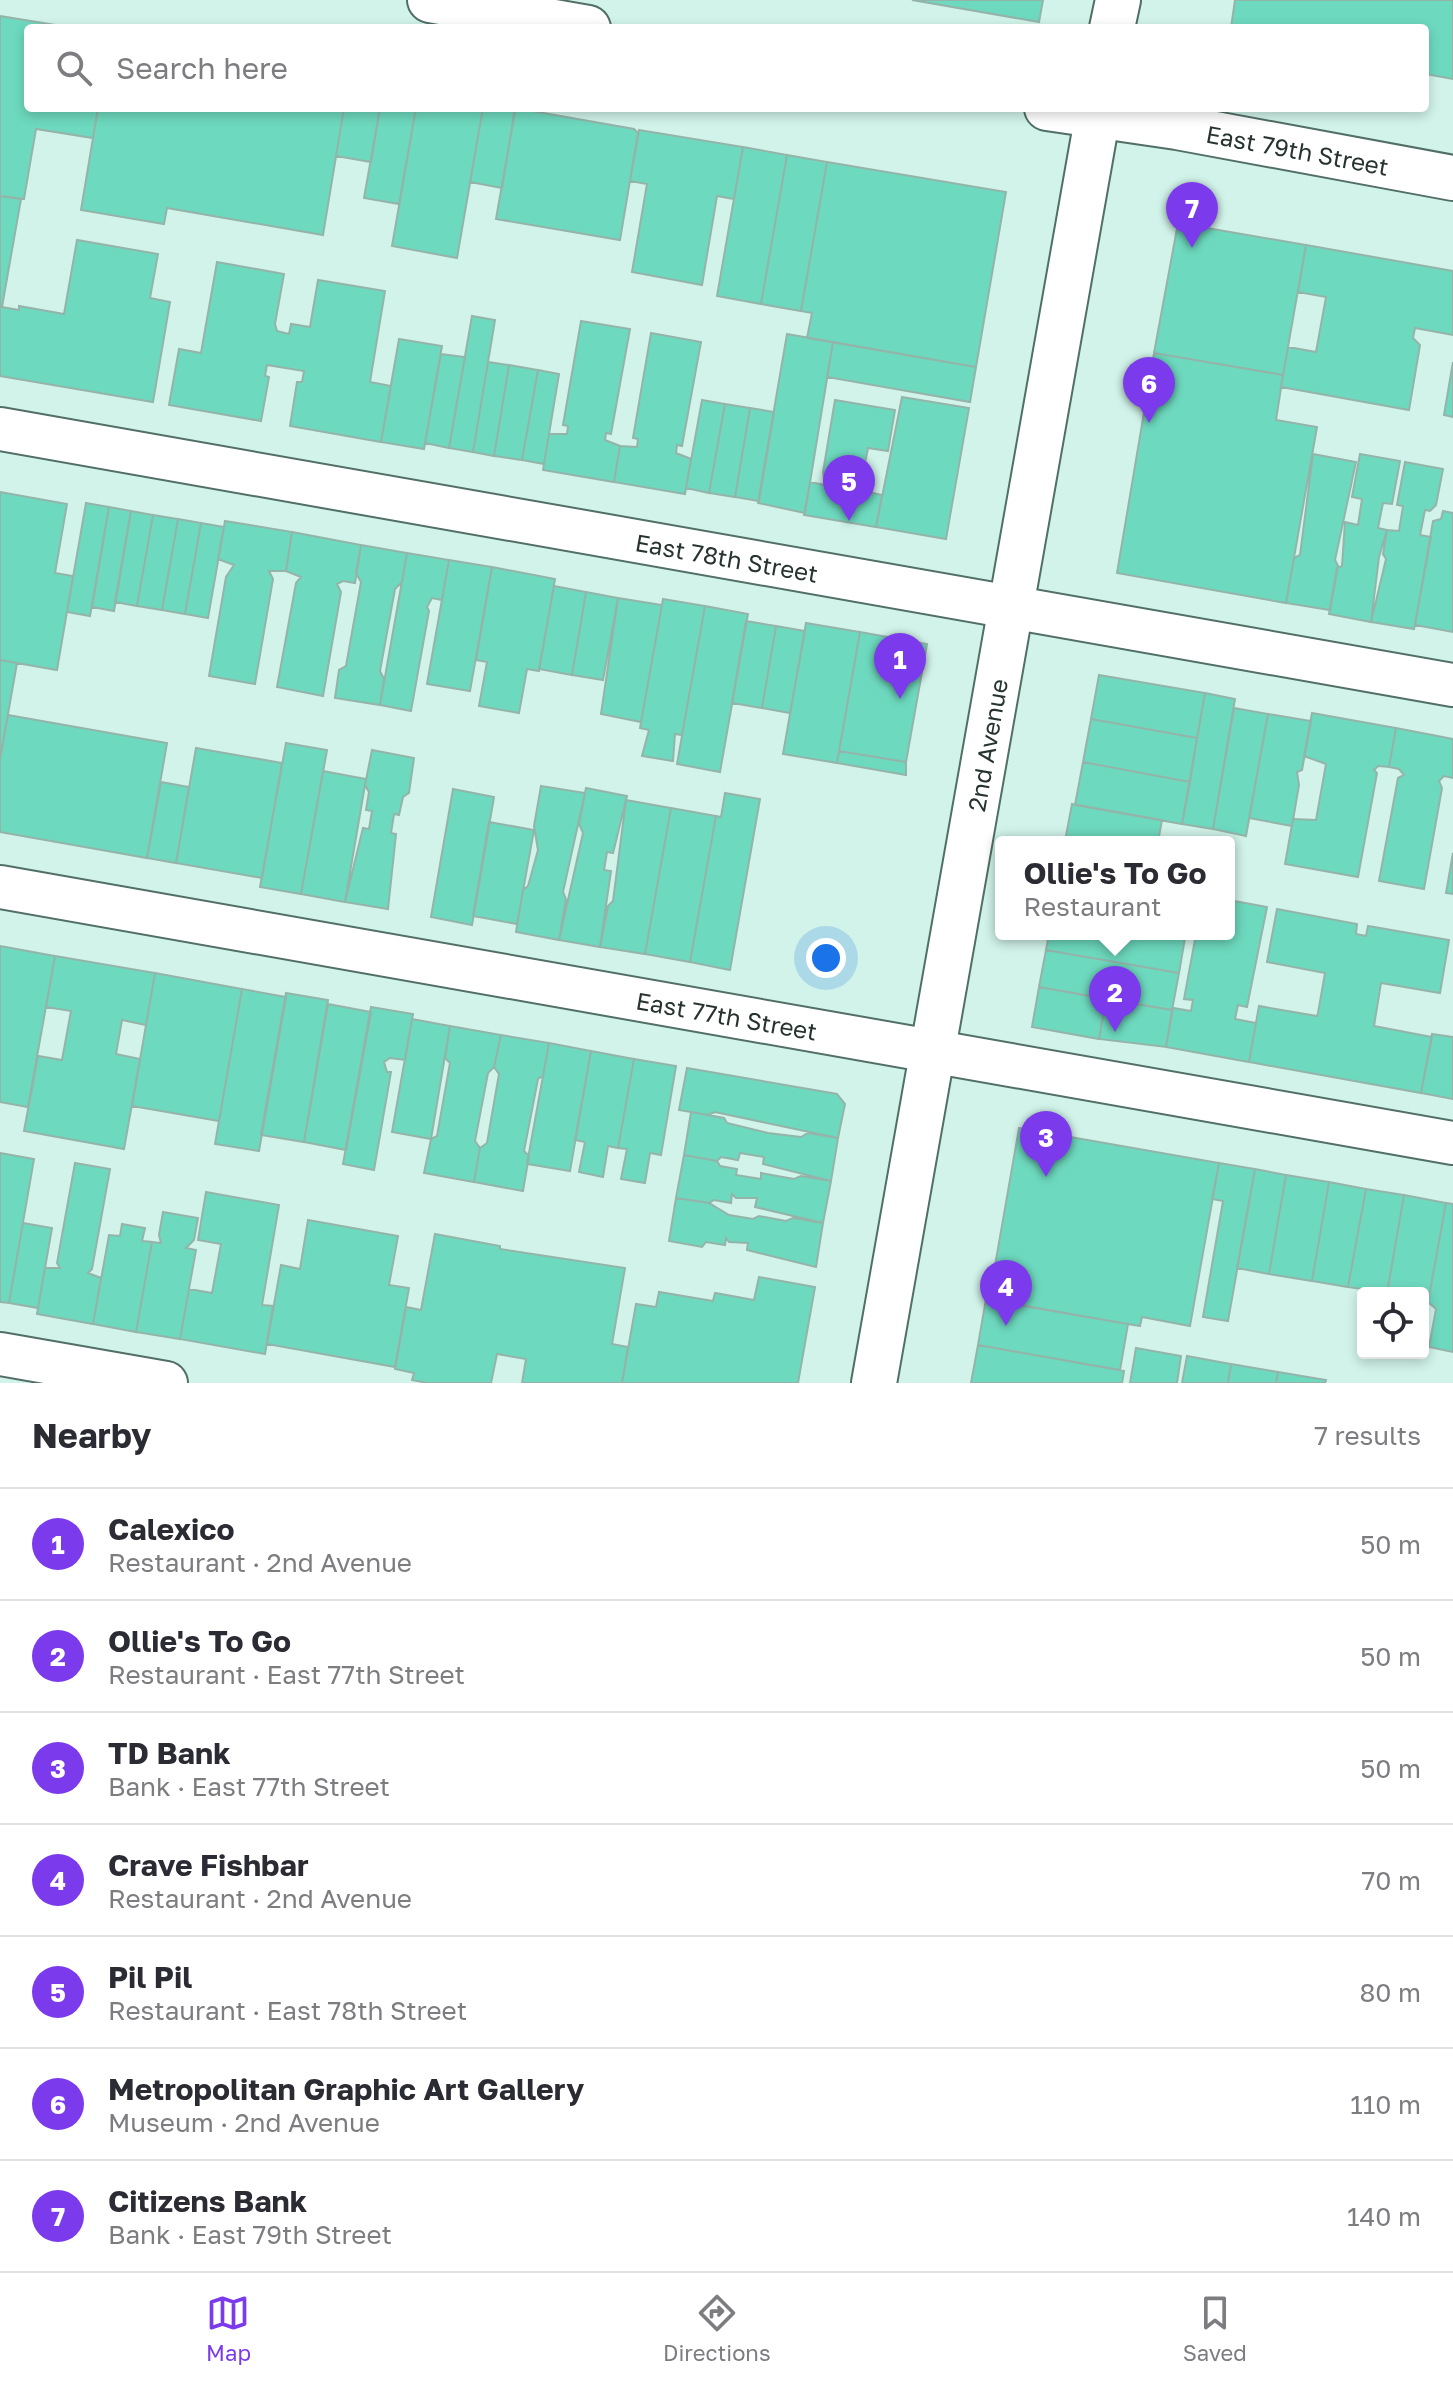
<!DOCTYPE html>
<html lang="en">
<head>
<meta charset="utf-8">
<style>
  :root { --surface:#fff; --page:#f2f2f3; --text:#2b2b33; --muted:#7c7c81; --line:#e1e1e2; --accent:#7c3aed }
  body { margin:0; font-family:"Golos Text",sans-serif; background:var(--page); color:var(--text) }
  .controls { position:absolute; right:24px; bottom:24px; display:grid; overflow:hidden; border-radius:8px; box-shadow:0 4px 12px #0003 }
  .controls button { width:72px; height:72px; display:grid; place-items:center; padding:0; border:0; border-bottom:2px solid var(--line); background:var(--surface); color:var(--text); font:40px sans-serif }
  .you { position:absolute; left:826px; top:958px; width:28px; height:28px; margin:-20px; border:6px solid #fff; border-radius:50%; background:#1a73e8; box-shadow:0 0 0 12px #1a73e833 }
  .badge { display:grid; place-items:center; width:52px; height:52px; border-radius:50%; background:var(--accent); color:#fff; font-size:26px; font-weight:700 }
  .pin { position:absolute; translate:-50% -66px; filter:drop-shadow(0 2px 4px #0008) }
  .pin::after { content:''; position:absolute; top:42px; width:28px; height:24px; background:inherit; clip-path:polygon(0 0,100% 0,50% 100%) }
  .popup { position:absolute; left:995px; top:836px; width:240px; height:104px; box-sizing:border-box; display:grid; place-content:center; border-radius:8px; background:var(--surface); filter:drop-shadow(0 2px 6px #0005); font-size:26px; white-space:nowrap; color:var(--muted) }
  .popup b { font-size:30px; color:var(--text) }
  .popup::after { content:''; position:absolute; left:50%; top:100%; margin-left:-16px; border:16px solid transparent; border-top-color:var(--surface) }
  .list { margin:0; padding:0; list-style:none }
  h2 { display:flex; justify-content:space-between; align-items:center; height:104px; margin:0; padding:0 32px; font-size:34px }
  h2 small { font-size:26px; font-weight:400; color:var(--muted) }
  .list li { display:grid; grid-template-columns:52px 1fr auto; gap:24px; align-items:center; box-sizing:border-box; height:112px; padding:0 32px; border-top:2px solid var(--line) }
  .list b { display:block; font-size:30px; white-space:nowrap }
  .list p { margin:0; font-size:26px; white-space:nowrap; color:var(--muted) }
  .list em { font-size:26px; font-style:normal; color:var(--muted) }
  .icon { flex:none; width:44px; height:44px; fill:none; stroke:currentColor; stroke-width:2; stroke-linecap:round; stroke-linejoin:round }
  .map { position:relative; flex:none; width:1453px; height:1383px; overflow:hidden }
  .search { position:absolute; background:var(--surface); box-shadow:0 4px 12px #0003; left:24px; right:24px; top:24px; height:88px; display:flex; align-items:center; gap:20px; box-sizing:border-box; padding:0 28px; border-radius:8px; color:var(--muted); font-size:30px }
  .sheet { height:888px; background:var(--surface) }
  nav { display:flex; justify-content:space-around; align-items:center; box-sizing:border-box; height:112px; border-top:2px solid var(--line); background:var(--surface); font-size:22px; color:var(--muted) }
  nav a { display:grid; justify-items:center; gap:4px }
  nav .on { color:var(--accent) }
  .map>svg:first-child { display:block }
  .building { fill:#6dd9be; stroke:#94b4aa; stroke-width:2 }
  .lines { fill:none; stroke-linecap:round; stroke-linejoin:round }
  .minor-casing { stroke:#516f67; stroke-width:46 }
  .secondary-casing { stroke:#516f67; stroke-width:48 }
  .primary-casing { stroke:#516f67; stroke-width:48 }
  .minor { stroke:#fff; stroke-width:42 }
  .secondary { stroke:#fff; stroke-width:44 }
  .primary { stroke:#fff; stroke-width:44 }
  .labels { text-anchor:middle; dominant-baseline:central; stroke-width:6; stroke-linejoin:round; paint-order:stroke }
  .street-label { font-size:24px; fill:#26332f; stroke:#e4fff6 }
</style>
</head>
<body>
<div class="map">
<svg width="1453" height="1383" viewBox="0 0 1453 1383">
  <rect width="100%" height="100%" fill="#d1f3e9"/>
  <path class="building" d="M912,0H1043L1039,22Z
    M1235,0H1453V79L1425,74V28H1231Z
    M0,16L74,28H28V108H98L93,138L36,129L24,199L0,196Z
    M98,108H344L323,235L167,208L164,224L81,210Z
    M344,108H380L371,162L336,156Z
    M380,108H416L399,204L364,198Z
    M416,108H483L457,258L392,246Z
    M483,108H515L502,188L470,182Z
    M521,109L634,129L638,133L620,240L496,219L515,111Z
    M639,130L743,147L734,199L717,196L702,285L632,272L647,184L630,181Z
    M743,147L787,155L761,304L717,296Z
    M787,155L827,162L801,311L761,304Z
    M827,162L1006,192L976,367L807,338L812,313L801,311Z
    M0,196L21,199L2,307L19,310V306L64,314L77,240L158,254L150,298L170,302L153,402L0,376Z
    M1178,223L1306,245L1283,375L1154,353Z
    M1306,245L1453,271V335L1415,328L1413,338L1420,345L1409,410L1281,387L1288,347L1316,352L1326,297L1298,292Z
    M217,262L284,274L275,324L277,331L289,334L291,324L310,327L318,280L385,291L370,382L391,386L381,442L290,426L297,382H302L304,371L267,365L265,376L269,377L261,421L169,405L179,349L201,353Z
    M472,316L495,320L473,452L449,448Z
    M581,321L630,329L611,434L606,433L605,440L620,446L614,482L543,470L549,434H567L568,426L563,425Z
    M651,333L701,342L682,446L677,445L676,453L691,459L685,494L614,482L620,446L637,447L638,439L633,438Z
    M787,334L833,342L805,513L758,503Z
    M399,339L442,346L424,449L381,442Z
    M833,342L976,367L970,402L827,377Z
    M1154,353L1283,375L1276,420L1317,427L1286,603L1117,573Z
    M441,354L465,357L449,448L425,443Z
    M488,362L509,365L494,456L473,452Z
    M1453,362V417L1444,415Z
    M509,365L538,370L522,460L494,456Z
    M538,370L559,374L544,464L522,460Z
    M902,397L969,408L946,539L876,527Z
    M702,400L725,404L709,493L686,488Z
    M835,400L895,410L888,451L868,448L861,484L864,491L882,495L876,527L804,515L810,482L825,485L823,472Z
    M725,404L750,408L735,497L709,493Z
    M750,408L774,412L759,501L735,497Z
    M1313,454L1356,462L1335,560L1338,566L1330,610L1286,603L1294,558L1300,555Z
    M1360,454L1400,461L1392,504L1383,503L1378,528L1387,530L1379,557L1371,622L1329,614L1337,568L1342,566L1345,522L1358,525L1362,499L1352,497Z
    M1405,462L1443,469L1436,505L1430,511L1425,510L1420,535L1431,537L1414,629L1371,622L1386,559L1383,554L1387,530L1399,531L1403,506L1397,505Z
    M0,492L67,504L55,573L73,576L57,670L0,660Z
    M86,503L109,507L90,616L67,612Z
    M109,507L131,511L114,611L92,607Z
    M131,511L153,515L137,606L115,602Z
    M1443,511L1453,513V632L1415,625L1433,521L1441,519Z
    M153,515L178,519L162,610L137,606Z
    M178,519L201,523L185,614L162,610Z
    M225,521L292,532L286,571H269L273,579L255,684L209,676L226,577L234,565L218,559Z
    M201,523L224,527L208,618L185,614Z
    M292,532L361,545L355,583L343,581L337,584L341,592L323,696L277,687L296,583L301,577L286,571Z
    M361,545L407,553L402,582L395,589L380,671L384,679L380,705L335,698L339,670L346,666L361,582L356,573Z
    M407,553L449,560L442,600L432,598L427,607L429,611L411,711L380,705Z
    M449,560L492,567L470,691L427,684Z
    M492,567L555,579L539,671L527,669L519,713L479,706L487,662L476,660Z
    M554,586L586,592L572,675L539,669Z
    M586,592L618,598L603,680L572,675Z
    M618,598L662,605L641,722L601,714Z
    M663,599L705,606L682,735L675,734L673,761L642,756L649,730L640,728Z
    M705,606L748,614L720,772L677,764Z
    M746,621L776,626L762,708L732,703Z
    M806,623L860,632L837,763L783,754Z
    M776,626L805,631L790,713L762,708Z
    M860,632L927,644L906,762L839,751Z
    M0,660L17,663L0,759Z
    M1099,675L1205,693L1197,738L1091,719Z
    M1205,693L1235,699L1213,829L1182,824Z
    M1234,708L1268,714L1246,836L1213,829Z
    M1312,713L1396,728L1389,767L1378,766L1374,770L1377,773L1358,877L1285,864L1293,819L1316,820L1326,764L1304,756Z
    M1268,714L1311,721L1302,770L1297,772L1299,785L1292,826L1249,818Z
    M8,715L167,743L147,858L0,832V759Z
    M1091,719L1197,738L1190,782L1083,762Z
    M1396,728L1453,739V778L1444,776L1439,781L1442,788L1424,889L1379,881L1398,778L1404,775L1399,769L1389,767Z
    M286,743L327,750L301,894L260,887Z
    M196,748L282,763L262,878L176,863Z
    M372,750L414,758L409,793L403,797L399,815L394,814L391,833L396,834L388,909L345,902L363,828L369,829L372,811L366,810L369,792L365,785Z
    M839,751L906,762V775L837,763Z
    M1083,762L1190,782L1182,824L1075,805Z
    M323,771L366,779L345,902L301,894Z
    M161,782L189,787L176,863L147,858Z
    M541,786L585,793L563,892L566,899L559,940L516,932L523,890L528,886L538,850L534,826Z
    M586,788L627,796L613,853L607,852L604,870L611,871L600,947L559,940L583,833L579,824Z
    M453,789L494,797L472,925L431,917Z
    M725,793L760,799L730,970L690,962L716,816L721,817Z
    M626,800L671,808L645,954L600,947L608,906L613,901Z
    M1072,804L1162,820L1158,842L1065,841Z
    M671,808L716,816L690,962L645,954Z
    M489,822L534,830L517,924L473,916Z
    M1453,853V894L1446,893Z
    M1229,900L1267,907L1247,1007L1238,1005L1235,1019L1256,1023L1249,1062L1166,1047L1173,1008L1191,1011L1193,1000L1184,999L1196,934H1229Z
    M1277,909L1357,924L1356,934L1366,936L1368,926L1449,940L1440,993L1381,983L1374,1026L1432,1037L1421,1093L1249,1062L1259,1006L1317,1016L1318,1013L1325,973L1267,962Z
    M1049,934H1164L1185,938L1179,973L1046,950Z
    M0,946L55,956L28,1107L0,1102Z
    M1046,950L1179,973L1172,1010L1039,987Z
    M55,956L155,973L146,1025L122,1020L116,1054L140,1059L124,1149L24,1131L38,1056L62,1060L71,1011L46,1007Z
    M155,973L242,989L219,1121L132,1106Z
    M1039,987L1106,999L1099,1039L1032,1027Z
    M242,989L286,997L259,1151L215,1144Z
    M286,993L328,1000L304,1142L261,1135Z
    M1106,999L1172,1010L1166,1047L1099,1039Z
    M328,1004L371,1012L346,1150L304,1142Z
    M371,1007L413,1014L405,1060L390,1058L384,1062L387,1072H391L374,1170L343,1164Z
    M412,1019L450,1026L431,1139L392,1132Z
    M450,1026L501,1035L494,1067L488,1073L475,1141L480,1148L474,1182L424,1173L431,1139L437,1136L450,1063L445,1058Z
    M1432,1034L1453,1037V1099L1421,1093Z
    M501,1035L549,1043L543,1076L538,1079L524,1151L529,1156L523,1191L474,1182L480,1148L487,1143L499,1074L494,1067Z
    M549,1043L591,1051L570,1171L527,1164Z
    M591,1051L634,1059L618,1148L608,1146L603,1177L579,1172L585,1142L575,1140Z
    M634,1059L676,1066L661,1155L650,1153L645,1183L621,1179L627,1149L618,1148Z
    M687,1068L837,1094L845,1104L838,1138L715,1112L708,1115L679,1110Z
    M691,1112L724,1118L727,1123L768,1133L801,1137L808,1133L838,1138L831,1181L763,1164L764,1157L740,1153L738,1160L721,1157L717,1161L684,1155Z
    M1019,1128L1219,1163L1190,1326L1142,1317L1140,1326L989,1300Z
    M0,1153L34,1159L9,1303L0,1302Z
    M684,1155L717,1161L720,1166L737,1169L736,1175L761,1179V1173L794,1179L801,1176L831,1181L823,1223L755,1207L757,1198H736L732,1194L731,1203L714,1200L709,1203L676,1198Z
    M75,1163L110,1169L92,1269L88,1273L101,1278L93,1324L37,1314L45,1268H60L57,1263Z
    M1219,1163L1255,1169L1228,1321L1203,1317L1223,1201L1212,1199Z
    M1255,1169L1286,1175L1269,1274L1237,1268Z
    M1286,1175L1329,1182L1312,1281L1269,1274Z
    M1329,1182L1366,1189L1348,1287L1312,1281Z
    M1366,1189L1404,1195L1387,1293L1348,1287Z
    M206,1192L279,1205L262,1305L273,1306L265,1354L180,1339L189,1289L212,1293L221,1244L198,1240Z
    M1404,1195L1446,1203L1428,1302L1423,1301V1293H1387Z
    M676,1198L709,1203L729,1215L753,1219L759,1216L786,1221L793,1218L823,1223L816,1267L747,1250L748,1243L729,1242L726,1238L725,1245L706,1242L702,1247L669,1241Z
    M1446,1203L1453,1204V1352L1429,1347L1436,1309L1428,1302Z
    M163,1212L198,1218L194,1240L186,1248L196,1250L180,1339L136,1332L152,1242L161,1243L159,1235Z
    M308,1220L398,1236L389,1285L409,1288L395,1367L267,1344L281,1265L300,1269Z
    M23,1223L52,1228L38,1308L9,1303Z
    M122,1224L145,1228L142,1241L152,1242L136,1332L93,1324L109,1235L120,1236Z
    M435,1234L500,1246V1249L625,1268L612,1344L628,1347L622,1383H522L526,1359L497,1354L491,1383H427L412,1380L414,1373L395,1369L406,1307L421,1310Z
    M759,1277L815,1287L798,1383H622L636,1304L656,1307L659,1292L713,1301L715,1293L754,1300Z
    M986,1299L1128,1324L1120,1370L978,1345Z
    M978,1345L1124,1371L1122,1383H971Z
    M1136,1348L1181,1356L1177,1383H1130Z
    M1187,1356L1231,1364L1228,1383H1182Z
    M1231,1364L1278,1372L1276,1383H1228Z
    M1278,1372L1326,1380L1325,1383H1276Z"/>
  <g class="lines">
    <g class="minor-casing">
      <g id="minor">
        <path id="s1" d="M0,429L1453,685"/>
        <path id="s2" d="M0,887L1453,1143"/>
        <path d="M0,1354L166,1383"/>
      </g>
    </g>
    <g class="secondary-casing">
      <g id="secondary">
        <path d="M430,0L588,28"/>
        <path id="s3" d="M1047,108L1177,127L1453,178"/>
      </g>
    </g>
    <g class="primary-casing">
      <g id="primary">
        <path d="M1112,28L1118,0"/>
        <path id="s4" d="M874,1383L1099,108"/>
      </g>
    </g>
    <use href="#minor" class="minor"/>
    <use href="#secondary" class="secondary"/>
    <use href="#primary" class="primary"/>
  </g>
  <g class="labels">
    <g class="street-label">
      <text stroke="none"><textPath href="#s3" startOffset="254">East 79th Street</textPath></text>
      <text stroke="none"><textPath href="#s1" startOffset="738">East 78th Street</textPath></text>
      <text stroke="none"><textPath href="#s4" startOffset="648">2nd Avenue</textPath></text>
      <text stroke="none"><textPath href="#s2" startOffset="738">East 77th Street</textPath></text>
    </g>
  </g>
</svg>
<div class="controls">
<button><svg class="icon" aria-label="locate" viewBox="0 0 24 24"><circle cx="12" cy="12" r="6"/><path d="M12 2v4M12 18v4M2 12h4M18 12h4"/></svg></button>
</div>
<div class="you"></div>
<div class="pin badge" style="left:900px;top:699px">1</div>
<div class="pin badge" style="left:1115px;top:1032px">2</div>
<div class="popup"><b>Ollie's To Go</b>Restaurant</div>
<div class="pin badge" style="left:1046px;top:1177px">3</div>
<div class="pin badge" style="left:1006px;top:1326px">4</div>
<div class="pin badge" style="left:849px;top:521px">5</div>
<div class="pin badge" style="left:1149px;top:423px">6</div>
<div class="pin badge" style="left:1192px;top:248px">7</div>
<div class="search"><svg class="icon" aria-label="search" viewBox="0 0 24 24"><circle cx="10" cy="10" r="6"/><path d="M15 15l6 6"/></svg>Search here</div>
</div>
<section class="sheet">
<h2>Nearby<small>7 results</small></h2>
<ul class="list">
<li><span class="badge">1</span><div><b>Calexico</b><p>Restaurant · 2nd Avenue</p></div><em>50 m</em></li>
<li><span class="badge">2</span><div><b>Ollie's To Go</b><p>Restaurant · East 77th Street</p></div><em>50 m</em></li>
<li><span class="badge">3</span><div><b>TD Bank</b><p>Bank · East 77th Street</p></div><em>50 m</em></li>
<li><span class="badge">4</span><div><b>Crave Fishbar</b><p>Restaurant · 2nd Avenue</p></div><em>70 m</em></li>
<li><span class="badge">5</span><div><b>Pil Pil</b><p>Restaurant · East 78th Street</p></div><em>80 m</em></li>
<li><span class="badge">6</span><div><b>Metropolitan Graphic Art Gallery</b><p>Museum · 2nd Avenue</p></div><em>110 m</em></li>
<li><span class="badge">7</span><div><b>Citizens Bank</b><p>Bank · East 79th Street</p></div><em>140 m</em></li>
</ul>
</section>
<nav>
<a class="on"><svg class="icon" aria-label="map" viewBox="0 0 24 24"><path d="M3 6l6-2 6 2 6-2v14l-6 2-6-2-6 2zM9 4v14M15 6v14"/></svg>Map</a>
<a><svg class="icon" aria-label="directions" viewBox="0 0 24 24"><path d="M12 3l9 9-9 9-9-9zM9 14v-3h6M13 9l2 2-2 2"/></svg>Directions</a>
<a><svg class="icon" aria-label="saved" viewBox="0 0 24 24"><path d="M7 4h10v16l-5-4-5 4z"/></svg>Saved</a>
</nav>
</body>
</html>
